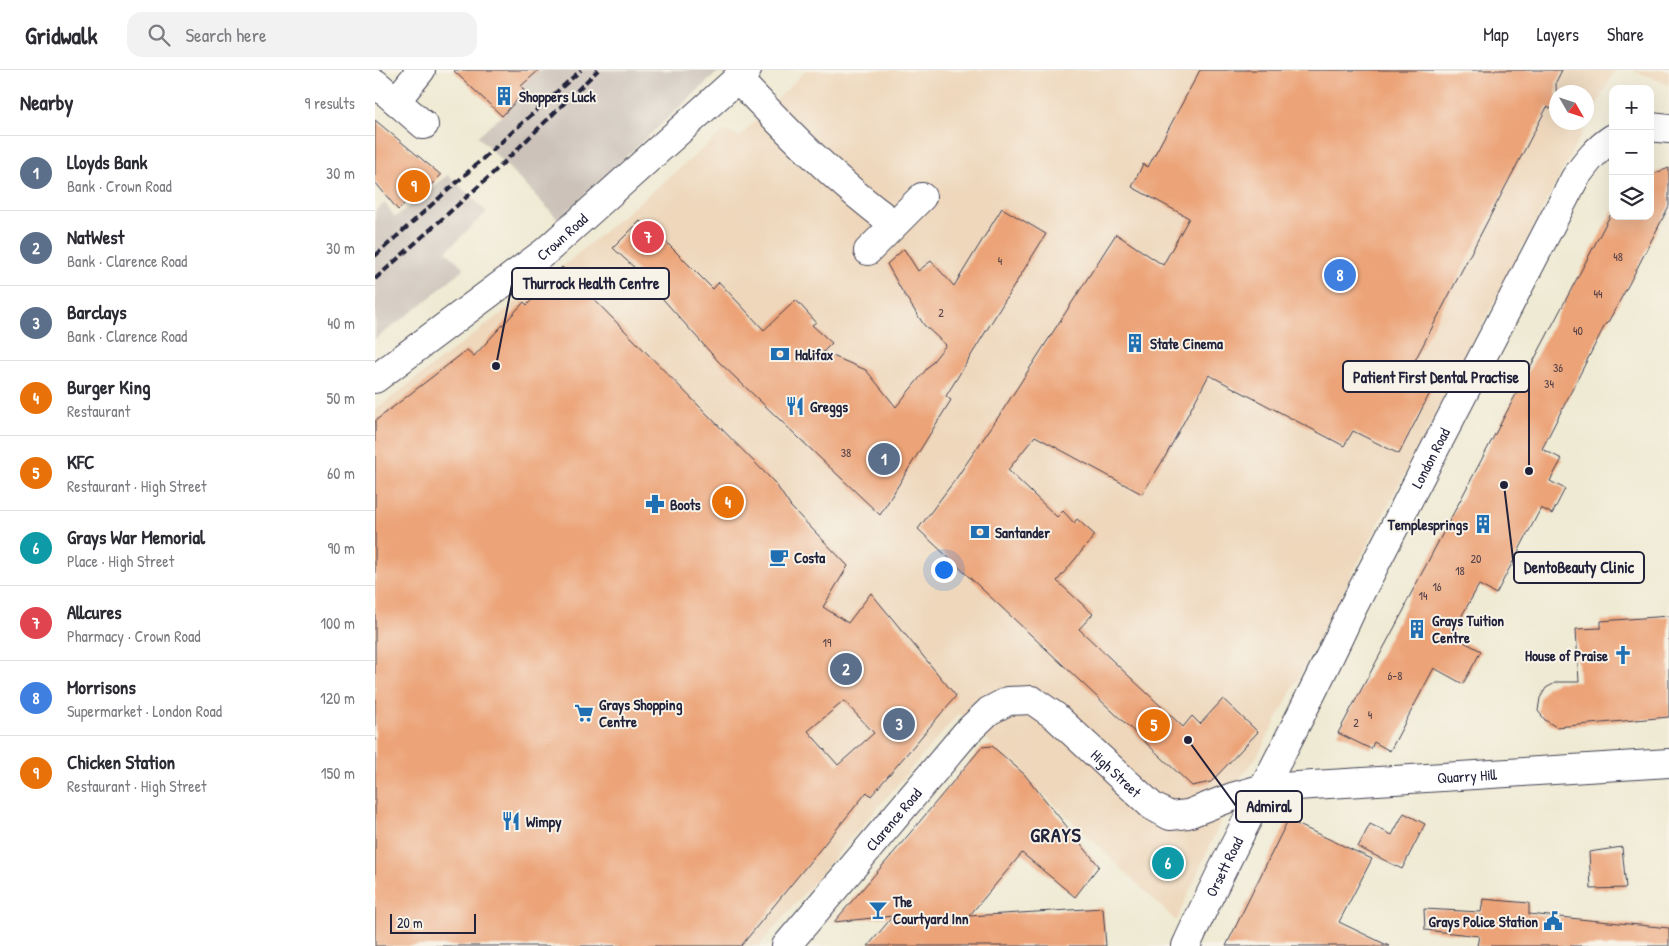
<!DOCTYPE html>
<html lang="en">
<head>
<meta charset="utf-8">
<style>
  :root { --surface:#fff; --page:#f2f2f3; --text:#2b2b33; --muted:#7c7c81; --line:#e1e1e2; --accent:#b45309 }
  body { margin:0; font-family:"Patrick Hand",sans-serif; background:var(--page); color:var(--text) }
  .controls { position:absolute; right:15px; top:15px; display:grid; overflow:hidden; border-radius:10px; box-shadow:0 5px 20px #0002 }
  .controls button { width:45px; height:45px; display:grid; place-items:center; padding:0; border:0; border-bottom:1px solid var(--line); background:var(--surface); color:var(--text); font:25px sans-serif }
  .compass { position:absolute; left:1174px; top:15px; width:45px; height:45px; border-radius:50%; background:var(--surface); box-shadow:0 5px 20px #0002; rotate:129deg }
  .scale { position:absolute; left:15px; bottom:12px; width:86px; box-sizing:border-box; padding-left:5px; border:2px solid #22223b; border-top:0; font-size:14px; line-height:18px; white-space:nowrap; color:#22223b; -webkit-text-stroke:4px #f7f3e8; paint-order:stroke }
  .you { position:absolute; left:568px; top:499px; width:18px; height:18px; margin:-12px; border:4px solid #fff; border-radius:50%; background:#1a73e8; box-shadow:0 0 0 8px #1a73e833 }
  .badge { display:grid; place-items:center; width:32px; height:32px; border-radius:50%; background:var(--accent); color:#fff; font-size:16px; font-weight:700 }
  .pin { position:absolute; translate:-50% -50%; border:2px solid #fff; box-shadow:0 1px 5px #0006 }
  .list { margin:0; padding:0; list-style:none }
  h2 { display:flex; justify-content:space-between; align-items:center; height:65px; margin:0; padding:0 20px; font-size:21px }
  h2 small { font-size:16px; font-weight:400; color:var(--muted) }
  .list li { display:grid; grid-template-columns:32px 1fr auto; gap:15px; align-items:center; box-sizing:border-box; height:75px; padding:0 20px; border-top:1px solid var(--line) }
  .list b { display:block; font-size:19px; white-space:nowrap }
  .list p { margin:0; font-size:16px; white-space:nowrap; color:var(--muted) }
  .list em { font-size:16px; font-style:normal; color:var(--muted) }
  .icon { flex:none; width:28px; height:28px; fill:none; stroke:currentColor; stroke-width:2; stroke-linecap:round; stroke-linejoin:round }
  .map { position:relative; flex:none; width:1294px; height:876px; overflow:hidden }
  header { display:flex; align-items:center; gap:30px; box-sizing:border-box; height:70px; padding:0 25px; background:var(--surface); border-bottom:1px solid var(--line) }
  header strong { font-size:24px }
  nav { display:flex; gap:28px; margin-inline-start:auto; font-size:18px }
  .search { width:350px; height:45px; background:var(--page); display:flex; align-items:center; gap:12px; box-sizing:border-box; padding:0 18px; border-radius:15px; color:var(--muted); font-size:19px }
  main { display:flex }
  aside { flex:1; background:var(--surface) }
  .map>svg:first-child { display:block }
  .built { fill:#eed7bb; fill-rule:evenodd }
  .industrial { fill:#ccc2b9 }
  .building { fill:#eca377; fill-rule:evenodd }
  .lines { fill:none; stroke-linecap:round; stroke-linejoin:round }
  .minor-casing { stroke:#414052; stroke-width:30 }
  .major-casing { stroke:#414052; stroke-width:30 }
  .minor { stroke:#fff; stroke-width:28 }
  .major { stroke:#fff; stroke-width:28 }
  .rail { stroke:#22223b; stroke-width:4; stroke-dasharray:8 4; stroke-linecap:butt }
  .labels { text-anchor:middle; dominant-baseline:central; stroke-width:4; stroke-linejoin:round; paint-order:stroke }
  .number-label { font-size:12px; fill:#54424a }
  .poi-label { font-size:15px; font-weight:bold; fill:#22223b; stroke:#f7f3e8; text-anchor:start }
  .street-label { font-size:15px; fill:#22223b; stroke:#f7f3e8 }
  .district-label { font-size:20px; font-weight:bold; letter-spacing:1px; fill:#22223b; stroke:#f7f3e8 }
  .leader { fill:none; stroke:#22223b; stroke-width:2 }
  .callout-dot { fill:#22223b; stroke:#f7f3e8; stroke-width:2 }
  .callout { fill:#f7f3e8; stroke:#22223b; stroke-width:2 }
  .callout-label { font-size:16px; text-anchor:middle; font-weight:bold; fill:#22223b }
</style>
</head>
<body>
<header>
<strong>Gridwalk</strong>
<div class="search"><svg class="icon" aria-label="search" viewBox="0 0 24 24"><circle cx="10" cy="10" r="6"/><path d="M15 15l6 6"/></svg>Search here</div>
<nav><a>Map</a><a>Layers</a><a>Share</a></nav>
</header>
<main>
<aside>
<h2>Nearby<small>9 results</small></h2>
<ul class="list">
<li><span class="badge" style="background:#5c6f8a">1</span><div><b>Lloyds Bank</b><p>Bank · Crown Road</p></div><em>30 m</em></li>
<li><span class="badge" style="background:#5c6f8a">2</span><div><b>NatWest</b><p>Bank · Clarence Road</p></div><em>30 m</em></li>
<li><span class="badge" style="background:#5c6f8a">3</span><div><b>Barclays</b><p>Bank · Clarence Road</p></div><em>40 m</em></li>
<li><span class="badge" style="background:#e8710a">4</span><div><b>Burger King</b><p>Restaurant</p></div><em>50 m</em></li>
<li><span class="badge" style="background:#e8710a">5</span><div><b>KFC</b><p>Restaurant · High Street</p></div><em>60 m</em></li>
<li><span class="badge" style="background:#0f9aa8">6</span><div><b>Grays War Memorial</b><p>Place · High Street</p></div><em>90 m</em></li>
<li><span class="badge" style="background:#e0444e">7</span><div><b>Allcures</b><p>Pharmacy · Crown Road</p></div><em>100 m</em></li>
<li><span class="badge" style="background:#3f7fe0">8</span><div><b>Morrisons</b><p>Supermarket · London Road</p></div><em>120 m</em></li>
<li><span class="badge" style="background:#e8710a">9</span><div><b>Chicken Station</b><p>Restaurant · High Street</p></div><em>150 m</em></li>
</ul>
</aside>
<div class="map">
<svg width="1294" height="876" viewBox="0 0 1294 876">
  <rect width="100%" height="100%" fill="#f7f3e8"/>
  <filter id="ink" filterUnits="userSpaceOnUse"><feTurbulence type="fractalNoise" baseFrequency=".02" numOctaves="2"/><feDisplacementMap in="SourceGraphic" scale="10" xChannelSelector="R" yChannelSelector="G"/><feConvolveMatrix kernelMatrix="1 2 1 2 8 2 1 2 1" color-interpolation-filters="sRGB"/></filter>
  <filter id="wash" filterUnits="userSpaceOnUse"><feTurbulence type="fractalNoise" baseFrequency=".0096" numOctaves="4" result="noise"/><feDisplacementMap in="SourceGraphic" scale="20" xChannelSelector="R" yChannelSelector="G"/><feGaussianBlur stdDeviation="1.12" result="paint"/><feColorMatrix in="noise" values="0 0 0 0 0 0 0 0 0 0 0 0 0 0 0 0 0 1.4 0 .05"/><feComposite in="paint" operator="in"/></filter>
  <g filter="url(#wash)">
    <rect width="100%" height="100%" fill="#efead3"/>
    <path class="built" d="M431,0H1240L883,685L866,707L801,851L584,643L384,876H0V340L187,197L349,61L365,66ZM1182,22H1212V52H1182Z
      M1258,0H1294V15L1260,1Z"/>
    <path class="industrial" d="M164,0H345L183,149L103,66L127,46L150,22L146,16Z
      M73,105L112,142L71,181L89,198L45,236L0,269V141L10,133L20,147Z"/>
    <g id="blocks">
      <path class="building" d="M78,0H164L146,16L150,22L127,46Z
        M825,0H1187L1181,12L1182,41L1172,37L1036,298L1061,311L1024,384L978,361L969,376L834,305L790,387L767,424L660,366L633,400L682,447L688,441L699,453L702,449L720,465L682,511L718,544L704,559L808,657L817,646L825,654L848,629L883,662L836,712L817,716L543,459L580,410L626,343L741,164L788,195L814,148L757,117L768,94L773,97Z
        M0,50L66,105L47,124L43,121L23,140L0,112Z
        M1294,98V136L1254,214L1232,254L1231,253L1167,379L1187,389L1175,411L1190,419L1177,444L1166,438L1121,524L1104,515L1076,565L1106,581L1088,614L1059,598L1015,681L999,672L996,679L963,663L1031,536L1030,535L1049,499L1238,140V146H1275V105Z
        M627,138L671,164L571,326L576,330L505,445L343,291L263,201L238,178L265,151L275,162L278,159L338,219L344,212L389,260L421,230L441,252L437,255L457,273L448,282L491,300L521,337L571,275L549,255L527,221L512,194L529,179L543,201L556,191L579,216Z
        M187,197L400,413L416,437L473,496L448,537L473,553L496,523L581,626L496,726L492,722L366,876H0V351L92,280L99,286L149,232L152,235ZM469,631L499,663L463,695L433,661Z
        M1294,546V647L1181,657L1170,650L1163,641L1165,628L1171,618L1182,612H1204L1201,559L1226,558V551Z
        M617,676L649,704L724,796L700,827L647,783L594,846L728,838L731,876H493L518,846L459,852L520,781L607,677Z
        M1029,743L1050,754L1027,799L983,777L995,754L1017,765Z
        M913,750L997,789L964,852L1014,876H851Z
        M1247,777L1251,818L1216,819L1214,782Z
        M1108,829L1154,833V844L1294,858V876H1102L1104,866L1050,860L1049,839L1106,842Z"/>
    </g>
  </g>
  <g filter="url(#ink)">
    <use href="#blocks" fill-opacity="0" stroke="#414052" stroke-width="1"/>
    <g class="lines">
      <g class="minor-casing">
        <g id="minor">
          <path d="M362,8C411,60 461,112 519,154"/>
          <path d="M0,13L49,55"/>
          <path d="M21,31L46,0"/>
          <path d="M493,181L547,127"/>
          <path id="s1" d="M0,309L171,181L372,0"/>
          <path id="s2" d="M411,876L591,663L614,641L633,631L657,630L680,646L777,736L795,746L813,744L857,727L889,718L1294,693"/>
        </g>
      </g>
      <g class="major-casing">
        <g id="major">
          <path d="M1275,57L1294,59"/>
          <path id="s3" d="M811,876C863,761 926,652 978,537L1200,108C1211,93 1222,78 1238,68"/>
        </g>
      </g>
      <use href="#minor" class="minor"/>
      <use href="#major" class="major"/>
      <path class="rail" d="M0,186L206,0
        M0,209L115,106L223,0"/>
    </g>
  </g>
  <defs>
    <g id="building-bare" transform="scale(1.5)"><path d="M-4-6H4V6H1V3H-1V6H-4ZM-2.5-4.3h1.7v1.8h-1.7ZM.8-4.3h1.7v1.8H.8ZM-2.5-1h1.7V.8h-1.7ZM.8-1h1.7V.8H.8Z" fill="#1f6fb2" stroke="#f7f3e8" stroke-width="2.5" paint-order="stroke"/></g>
    <g id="bank-bare" transform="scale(1.5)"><path d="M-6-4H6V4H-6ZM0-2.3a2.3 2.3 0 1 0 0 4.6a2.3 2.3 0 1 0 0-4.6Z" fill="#1f6fb2" stroke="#f7f3e8" stroke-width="2.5" paint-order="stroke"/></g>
    <g id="restaurant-bare" transform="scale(1.5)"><path d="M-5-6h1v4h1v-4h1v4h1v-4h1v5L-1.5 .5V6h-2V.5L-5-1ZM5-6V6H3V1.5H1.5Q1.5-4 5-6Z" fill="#1f6fb2" stroke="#f7f3e8" stroke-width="2.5" paint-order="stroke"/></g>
    <g id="pharmacy-bare" transform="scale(1.5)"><path d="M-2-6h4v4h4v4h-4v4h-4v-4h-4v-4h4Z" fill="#1f6fb2" stroke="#f7f3e8" stroke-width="2.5" paint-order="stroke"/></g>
    <g id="cafe-bare" transform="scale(1.5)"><path d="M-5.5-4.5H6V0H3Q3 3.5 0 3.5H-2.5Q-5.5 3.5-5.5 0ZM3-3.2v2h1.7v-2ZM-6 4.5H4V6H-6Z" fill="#1f6fb2" stroke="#f7f3e8" stroke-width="2.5" paint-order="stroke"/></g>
    <g id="church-bare" transform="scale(1.5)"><path d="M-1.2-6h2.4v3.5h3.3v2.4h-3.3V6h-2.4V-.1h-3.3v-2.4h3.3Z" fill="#1f6fb2" stroke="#f7f3e8" stroke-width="2.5" paint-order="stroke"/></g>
    <g id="supermarket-bare" transform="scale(1.5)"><path d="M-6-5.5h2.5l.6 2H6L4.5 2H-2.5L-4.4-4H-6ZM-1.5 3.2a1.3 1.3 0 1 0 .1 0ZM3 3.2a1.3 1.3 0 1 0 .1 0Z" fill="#1f6fb2" stroke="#f7f3e8" stroke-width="2.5" paint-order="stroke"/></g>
    <g id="bar-bare" transform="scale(1.5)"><path d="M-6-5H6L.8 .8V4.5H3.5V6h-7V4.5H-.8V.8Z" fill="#1f6fb2" stroke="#f7f3e8" stroke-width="2.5" paint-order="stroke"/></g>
    <g id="civic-bare" transform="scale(1.5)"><path d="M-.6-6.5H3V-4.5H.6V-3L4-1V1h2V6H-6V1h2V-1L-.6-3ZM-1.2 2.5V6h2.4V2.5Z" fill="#1f6fb2" stroke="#f7f3e8" stroke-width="2.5" paint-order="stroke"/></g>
  </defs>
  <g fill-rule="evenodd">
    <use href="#building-bare" x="129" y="26"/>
    <use href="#building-bare" x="760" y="273"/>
    <use href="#bank-bare" x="405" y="284"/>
    <use href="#restaurant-bare" x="420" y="336"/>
    <use href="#pharmacy-bare" x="280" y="434"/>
    <use href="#building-bare" x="1108" y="454"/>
    <use href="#bank-bare" x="605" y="462"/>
    <use href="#cafe-bare" x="404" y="487"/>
    <use href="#building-bare" x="1042" y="559"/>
    <use href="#church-bare" x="1248" y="585"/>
    <use href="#supermarket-bare" x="209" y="643"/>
    <use href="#restaurant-bare" x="136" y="751"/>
    <use href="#bar-bare" x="503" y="840"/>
    <use href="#civic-bare" x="1178" y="851"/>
  </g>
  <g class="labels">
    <g class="number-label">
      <text x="1243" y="186">48</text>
      <text x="625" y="190">4</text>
      <text x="1223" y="223">44</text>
      <text x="566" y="242">2</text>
      <text x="1203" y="260">40</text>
      <text x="1183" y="297">36</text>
      <text x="1174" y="313">34</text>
      <text x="471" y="382">38</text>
      <text x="1101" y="488">20</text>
      <text x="1085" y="500">18</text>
      <text x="1062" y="516">16</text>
      <text x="1048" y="525">14</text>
      <text x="452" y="572">19</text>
      <text x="1020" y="605">6-8</text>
      <text x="995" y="644">4</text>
      <text x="981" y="652">2</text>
    </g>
    <g class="poi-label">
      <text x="144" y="26">Shoppers Luck</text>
      <text x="775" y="273">State Cinema</text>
      <text x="420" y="284">Halifax</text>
      <text x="435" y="336">Greggs</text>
      <text x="295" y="434">Boots</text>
      <text x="1093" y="454" text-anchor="end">Templesprings</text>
      <text x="620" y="462">Santander</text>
      <text x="419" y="487">Costa</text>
      <text x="1057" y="550">Grays Tuition<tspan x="1057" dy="17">Centre</tspan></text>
      <text x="1233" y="585" text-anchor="end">House of Praise</text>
      <text x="224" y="634">Grays Shopping<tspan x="224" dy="17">Centre</tspan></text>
      <text x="151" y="751">Wimpy</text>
      <text x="518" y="831">The<tspan x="518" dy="17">Courtyard Inn</tspan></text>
      <text x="1163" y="851" text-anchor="end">Grays Police Station</text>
    </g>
    <g class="street-label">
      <text stroke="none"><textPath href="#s1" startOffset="235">Crown Road</textPath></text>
      <text stroke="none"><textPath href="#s3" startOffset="546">London Road</textPath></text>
      <text stroke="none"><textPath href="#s2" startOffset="468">High Street</textPath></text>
      <text stroke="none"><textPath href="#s2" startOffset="839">Quarry Hill</textPath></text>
      <text stroke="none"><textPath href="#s2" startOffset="166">Clarence Road</textPath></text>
      <text stroke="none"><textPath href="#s3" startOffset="88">Orsett Road</textPath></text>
    </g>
    <g class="district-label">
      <text x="681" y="764">GRAYS</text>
    </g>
  </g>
  <path class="leader" d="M121 296L137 214M1154 401L1154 307M1129 415L1139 497M813 670L861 736"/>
  <g class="callout-dot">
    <circle cx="121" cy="296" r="5"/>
    <circle cx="1154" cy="401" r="5"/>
    <circle cx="1129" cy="415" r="5"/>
    <circle cx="813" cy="670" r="5"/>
  </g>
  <g class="callout">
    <rect x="137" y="198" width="157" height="31" rx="5"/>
    <rect x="968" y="291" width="186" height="31" rx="5"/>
    <rect x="1139" y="482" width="130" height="31" rx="5"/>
    <rect x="861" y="721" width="66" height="31" rx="5"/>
  </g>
  <g class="callout-label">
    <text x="216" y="219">Thurrock Health Centre</text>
    <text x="1061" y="313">Patient First Dental Practise</text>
    <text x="1204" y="503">DentoBeauty Clinic</text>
    <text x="894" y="742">Admiral</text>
  </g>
</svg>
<div class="controls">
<button>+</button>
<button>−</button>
<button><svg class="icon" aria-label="layers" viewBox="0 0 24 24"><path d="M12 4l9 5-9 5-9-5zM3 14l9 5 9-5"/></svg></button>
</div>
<svg class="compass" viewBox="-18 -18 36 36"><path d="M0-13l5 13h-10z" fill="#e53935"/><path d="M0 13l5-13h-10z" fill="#7c7c81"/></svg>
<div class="scale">20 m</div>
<div class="you"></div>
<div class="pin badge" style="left:509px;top:389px;background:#5c6f8a">1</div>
<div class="pin badge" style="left:471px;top:599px;background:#5c6f8a">2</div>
<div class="pin badge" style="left:524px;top:654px;background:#5c6f8a">3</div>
<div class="pin badge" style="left:353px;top:432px;background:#e8710a">4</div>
<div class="pin badge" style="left:779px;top:655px;background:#e8710a">5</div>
<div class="pin badge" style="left:793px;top:793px;background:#0f9aa8">6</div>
<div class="pin badge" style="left:273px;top:167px;background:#e0444e">7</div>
<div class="pin badge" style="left:965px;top:205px;background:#3f7fe0">8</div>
<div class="pin badge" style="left:39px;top:116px;background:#e8710a">9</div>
</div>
</main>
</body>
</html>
